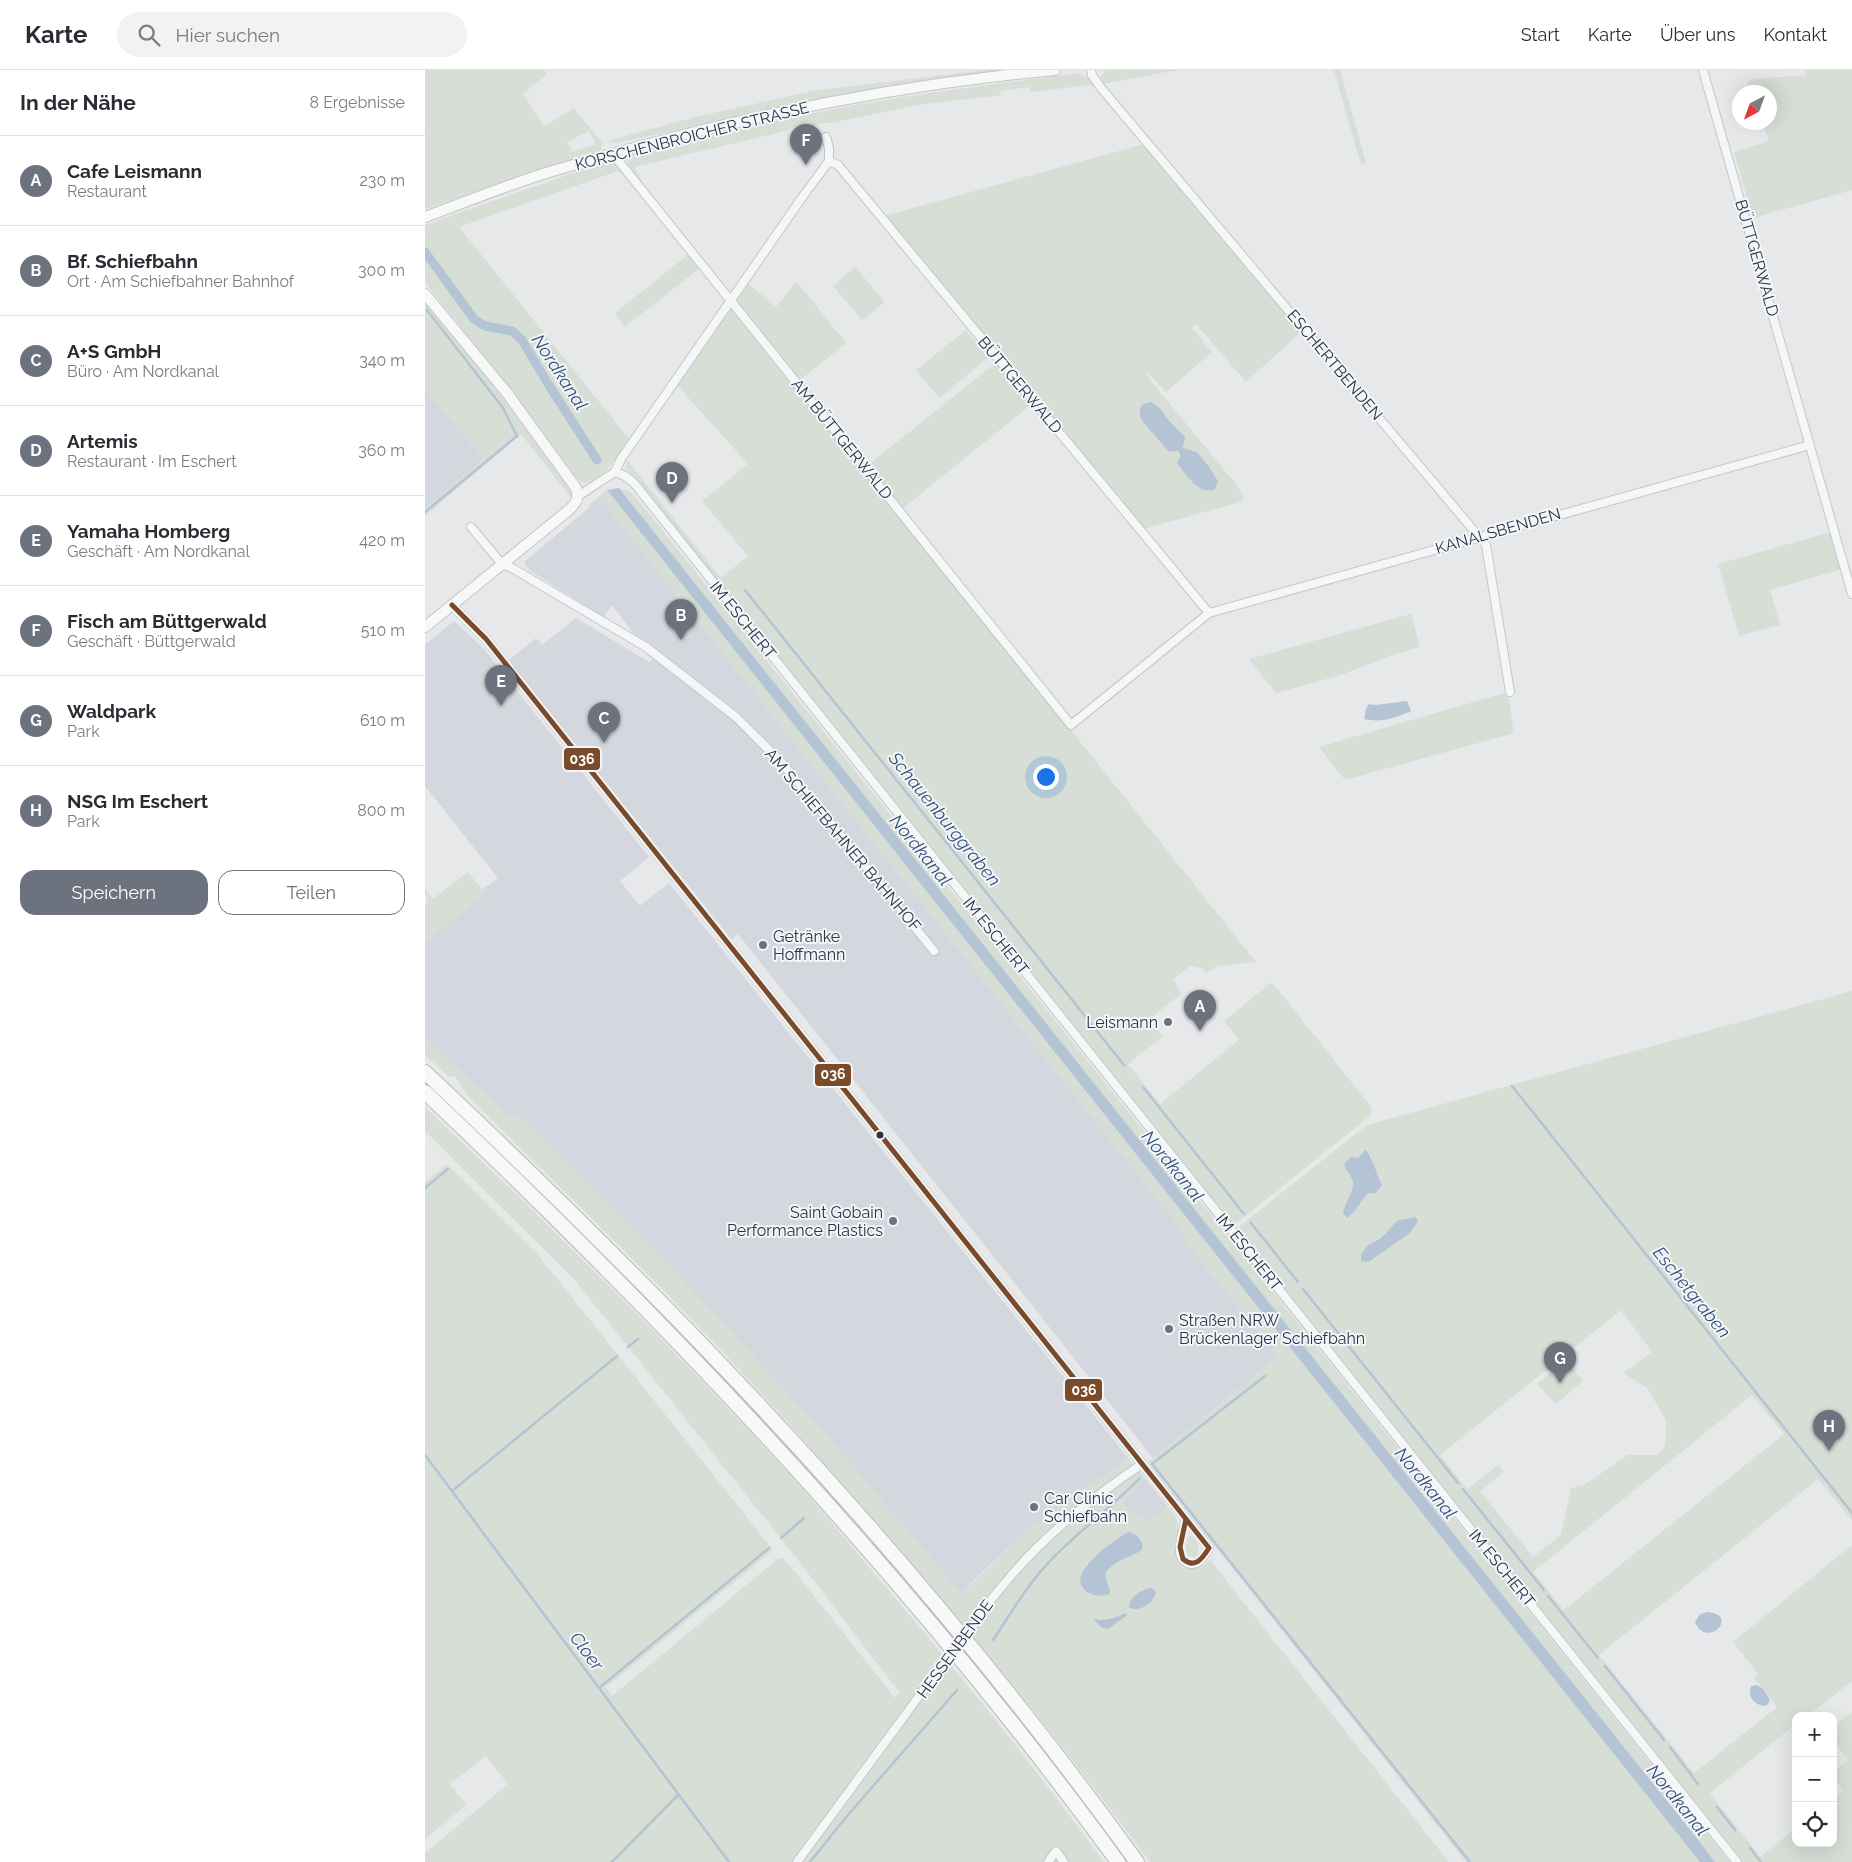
<!DOCTYPE html>
<html lang="de">
<head>
<meta charset="utf-8">
<style>
  :root { --surface:#fff; --page:#f2f2f3; --text:#2b2b33; --muted:#7c7c81; --line:#e1e1e2; --accent:#6c737f }
  body { margin:0; font-family:Raleway,sans-serif; background:var(--page); color:var(--text) }
  .controls { position:absolute; right:15px; bottom:15px; display:grid; overflow:hidden; border-radius:10px; box-shadow:0 5px 20px #0002 }
  .controls button { width:45px; height:45px; display:grid; place-items:center; padding:0; border:0; border-bottom:1px solid var(--line); background:var(--surface); color:var(--text); font:25px sans-serif }
  .compass { position:absolute; left:1307px; top:15px; width:45px; height:45px; border-radius:50%; background:var(--surface); box-shadow:0 5px 20px #0002; rotate:221deg }
  .you { position:absolute; left:620px; top:706px; width:18px; height:18px; margin:-12px; border:4px solid #fff; border-radius:50%; background:#1a73e8; box-shadow:0 0 0 8px #1a73e833 }
  .badge { display:grid; place-items:center; width:32px; height:32px; border-radius:50%; background:var(--accent); color:#fff; font-size:16px; font-weight:700 }
  .pin { position:absolute; translate:-50% -41px; filter:drop-shadow(0 1px 2px #0008) }
  .pin::after { content:''; position:absolute; top:26px; width:18px; height:15px; background:inherit; clip-path:polygon(0 0,100% 0,50% 100%) }
  .list { margin:0; padding:0; list-style:none }
  h2 { display:flex; justify-content:space-between; align-items:center; height:65px; margin:0; padding:0 20px; font-size:21px }
  h2 small { font-size:16px; font-weight:400; color:var(--muted) }
  .list li { display:grid; grid-template-columns:32px 1fr auto; gap:15px; align-items:center; box-sizing:border-box; height:90px; padding:0 20px; border-top:1px solid var(--line) }
  .list b { display:block; font-size:19px; white-space:nowrap }
  .list p { margin:0; font-size:16px; white-space:nowrap; color:var(--muted) }
  .list em { font-size:16px; font-style:normal; color:var(--muted) }
  .actions { display:flex; gap:10px; padding:15px 20px }
  .actions a { flex:1; padding:11px 0; border:1px solid var(--accent); border-radius:15px; text-align:center; font-size:18px; color:var(--accent) }
  .actions .main { background:var(--accent); color:#fff }
  .icon { flex:none; width:28px; height:28px; fill:none; stroke:currentColor; stroke-width:2; stroke-linecap:round; stroke-linejoin:round }
  .map { position:relative; flex:none; width:1427px; height:1792px; overflow:hidden }
  header { display:flex; align-items:center; gap:30px; box-sizing:border-box; height:70px; padding:0 25px; background:var(--surface); border-bottom:1px solid var(--line) }
  header strong { font-size:24px }
  nav { display:flex; gap:28px; margin-inline-start:auto; font-size:18px }
  .search { width:350px; height:45px; background:var(--page); display:flex; align-items:center; gap:12px; box-sizing:border-box; padding:0 18px; border-radius:28px; color:var(--muted); font-size:19px }
  main { display:flex }
  aside { flex:1; background:var(--surface) }
  .map>svg:first-child { display:block }
  .built { fill:#d4d7dd }
  .green { fill:#d6ded6; fill-rule:evenodd }
  .water { fill:#b4c4d5 }
  .lines { fill:none; stroke-linecap:round; stroke-linejoin:round }
  .stream { stroke:#b4c4d5; stroke-width:2.5 }
  .canal { stroke:#b4c4d5; stroke-width:9 }
  .street-casing { stroke:#c4c6c8; stroke-width:10 }
  .secondary-casing { stroke:#c4c6c8; stroke-width:12 }
  .highway-casing { stroke:#b8bbbf; stroke-width:16 }
  .street { stroke:#f5f6f7; stroke-width:8 }
  .secondary { stroke:#f8f8f8; stroke-width:10 }
  .highway { stroke:#f8f8f8; stroke-width:14 }
  .street-bridge-casing { stroke:#c4c6c8; stroke-width:10; stroke-linecap:butt }
  .street-bridge { stroke:#f5f6f7; stroke-width:8 }
  .bus-1-casing { stroke:#f4f6f9; stroke-width:9 }
  .bus-1 { stroke:#7a4b2a; stroke-width:5 }
  .poi-dot { fill:#6c737f; stroke:#f4f6f9; stroke-width:2 }
  .bus-dot { fill:#2b3445; stroke:#f4f6f9; stroke-width:2 }
  .labels { text-anchor:middle; dominant-baseline:central; stroke-width:4; stroke-linejoin:round; paint-order:stroke }
  .street-label { font-size:16px; fill:#2b3445; stroke:#f4f6f9 }
  .poi-label { font-size:16px; fill:#2b3445; stroke:#f4f6f9; text-anchor:start }
  .water-label { font-size:18px; font-style:italic; fill:#34527a; stroke:#f4f6f9 }
  .line-badge { stroke:#f4f6f9; stroke-width:2 }
  .badge-label { font-size:14px; text-anchor:middle; font-weight:bold; fill:#fff }
</style>
</head>
<body>
<header>
<strong>Karte</strong>
<div class="search"><svg class="icon" aria-label="search" viewBox="0 0 24 24"><circle cx="10" cy="10" r="6"/><path d="M15 15l6 6"/></svg>Hier suchen</div>
<nav><a>Start</a><a>Karte</a><a>Über uns</a><a>Kontakt</a></nav>
</header>
<main>
<aside>
<h2>In der Nähe<small>8 Ergebnisse</small></h2>
<ul class="list">
<li><span class="badge">A</span><div><b>Cafe Leismann</b><p>Restaurant</p></div><em>230 m</em></li>
<li><span class="badge">B</span><div><b>Bf. Schiefbahn</b><p>Ort · Am Schiefbahner Bahnhof</p></div><em>300 m</em></li>
<li><span class="badge">C</span><div><b>A+S GmbH</b><p>Büro · Am Nordkanal</p></div><em>340 m</em></li>
<li><span class="badge">D</span><div><b>Artemis</b><p>Restaurant · Im Eschert</p></div><em>360 m</em></li>
<li><span class="badge">E</span><div><b>Yamaha Homberg</b><p>Geschäft · Am Nordkanal</p></div><em>420 m</em></li>
<li><span class="badge">F</span><div><b>Fisch am Büttgerwald</b><p>Geschäft · Büttgerwald</p></div><em>510 m</em></li>
<li><span class="badge">G</span><div><b>Waldpark</b><p>Park</p></div><em>610 m</em></li>
<li><span class="badge">H</span><div><b>NSG Im Eschert</b><p>Park</p></div><em>800 m</em></li>
</ul>
<div class="actions"><a class="main">Speichern</a><a>Teilen</a></div>
</aside>
<div class="map">
<svg width="1427" height="1792" viewBox="0 0 1427 1792">
  <rect width="100%" height="100%" fill="#e6e8ea"/>
  <path class="built" d="M0,319L59,389L0,439Z
    M174,427L760,1164L757,1167L853,1287L728,1388L313,864L307,869L84,590L111,568L117,575L151,548L224,592L228,589L187,535L179,547L104,500L99,492L165,437L164,435Z
    M29,551L58,578L224,787L195,811L215,836L244,813L703,1388L604,1459L551,1508L536,1524L486,1464L398,1362L283,1237L222,1173L94,1045L90,1048L83,1045L0,969V872L58,826L57,820L73,808L0,716V575Z
    M720,1408L743,1437L721,1453L716,1447L706,1443L696,1433Z"/>
  <path class="green" d="M0,0H119L122,4L98,24L119,56L149,38L177,73L176,80L171,83L0,139ZM164,61L171,74L147,82L142,72Z
    M560,0H592L369,35L191,73L182,71L271,47L387,21Z
    M681,0H752L678,14L676,7Z
    M909,0H915L941,93L936,95Z
    M1380,0H1427V120L1328,148L1309,82L1344,71L1338,53L1344,52V22H1325L1322,12L1331,9L1381,5Z
    M655,3L664,9L672,19L664,15L606,22L605,17L575,21L576,25L493,35L406,53H397L387,57L384,54L364,58L361,61L209,97L222,120L205,98L201,87C268,70 336,53 404,40C487,24 571,14 655,3Z
    M719,74L877,261L821,312L771,254L767,258L787,282L741,322L721,301L725,310L810,413L819,427L816,432L718,459L459,146ZM736,339L741,347L748,353L760,372L758,378C762,380 766,379 770,381C779,386 784,401 791,408L768,412L754,396V382L735,372L718,352L714,342Z
    M182,91C198,93 208,112 218,124L193,101L34,157L204,369C191,388 183,406 160,413L151,410L106,347L0,212V155Z
    M265,183L276,197L200,257L190,243Z
    M430,197L460,232L437,250L408,216Z
    M371,211L421,273L374,311L311,231L323,213L351,237Z
    M0,233L16,249L98,354L143,416L146,422L147,429L96,364L0,446V439L59,389L0,319Z
    M306,238H309L831,892L792,896L782,903L779,899L765,896L748,910L757,923L724,949L738,966L703,994L735,1034L814,970L799,951L847,912L947,1038L946,1045L808,1156L201,397L202,390L296,508L323,486L277,431L323,394L252,315Z
    M541,260L563,288L514,328L491,300Z
    M572,292L607,334L477,439L442,396Z
    M194,418L204,421L212,429L1305,1792H1290Z
    M182,420L1275,1792H1041L723,1392L853,1287L757,1167L760,1164L174,427Z
    M1406,462L1417,499L1345,520L1355,555L1314,566L1293,494Z
    M986,544L995,577L967,585L916,605L851,623L824,589Z
    M1083,622L1089,663L920,710L894,677Z
    M43,802L57,820L58,826L0,872V836L3,829L0,825V819L8,829Z
    M1427,921V1450L1393,1409L1174,1585L1269,1703L1352,1637L1329,1608L1333,1604L1308,1572L1427,1475V1611L1382,1646H1371V1654L1285,1723L1335,1787L1371,1758V1773H1408V1728L1418,1720L1408,1708V1702L1423,1690L1408,1670V1657L1427,1642V1792H1317L811,1159L942,1055ZM939,1081L946,1086L951,1103L957,1115L951,1123L942,1124L928,1143L922,1148L919,1147V1138L927,1122L928,1113L927,1106L920,1096L921,1092L929,1087L933,1089ZM960,1162L985,1163L965,1176L948,1171L956,1168ZM1196,1240L1227,1282L1198,1303L1222,1318L1241,1350V1370L1239,1378L1231,1385H1203L1159,1415L1146,1418L1136,1465L1108,1487L1055,1421L1079,1402L1073,1395L1042,1419L1015,1385ZM1327,1325L1359,1364L1139,1540L1108,1502Z
    M0,969L83,1045L90,1048L94,1045C250,1196 398,1356 536,1524L604,1459L703,1388L720,1408L696,1434L706,1443L716,1447L721,1453L743,1437C757,1455 754,1459 752,1480L767,1497L778,1495L785,1490L1024,1792H725C596,1619 458,1455 312,1297C225,1204 133,1116 43,1026L30,1007L23,1006L0,985ZM699,1464L711,1484C701,1487 684,1493 681,1505C680,1509 683,1513 684,1517L658,1500L661,1495Z
    M0,1037C121,1152 240,1269 353,1392C388,1429 420,1469 453,1508C532,1600 607,1694 679,1792H0V1783L83,1714L61,1686L25,1714L41,1735L0,1769V1112L22,1094L114,1186L348,1480L181,1617L187,1626L354,1488H358L363,1493L470,1628L475,1623L366,1481L148,1208L0,1061Z
    M1141,1290L1158,1311L1131,1334L1112,1314Z
    M766,1466C773,1471 774,1476 773,1485L769,1487L763,1486L761,1481L763,1467Z"/>
  <path class="water" d="M726,332L736,339L741,347L760,367L758,378L772,382L784,397L793,411L790,419C776,427 760,404 752,393L755,386L754,382L751,381L744,382L718,352L715,346V338L718,334Z
    M194,418L1277,1775L1290,1792H1275L182,420Z
    M982,631L986,641C970,648 957,653 939,649L941,639L944,634L951,635Z
    M941,1080C949,1090 951,1104 957,1115L951,1123L942,1124L928,1143L922,1148L918,1144C919,1133 928,1125 928,1113C928,1102 910,1097 927,1087L933,1088L939,1081Z
    M990,1147L993,1151L985,1163L945,1191L941,1192L936,1191V1184L942,1176L956,1168L972,1151Z
    M704,1462C712,1464 720,1472 717,1480C709,1486 678,1494 681,1508C681,1512 684,1516 685,1520L684,1524C677,1527 667,1526 661,1521C639,1504 687,1473 699,1464Z
    M725,1518L729,1519L731,1522C728,1534 715,1542 704,1538C704,1527 716,1520 725,1518Z
    M1283,1542C1315,1545 1282,1580 1270,1552L1275,1544Z
    M700,1543L702,1544L701,1546L683,1559L677,1558L668,1549C679,1551 690,1549 700,1543Z
    M1332,1615L1338,1619L1345,1630L1343,1634L1340,1636C1329,1635 1322,1627 1326,1616Z"/>
  <g class="lines">
    <path class="stream" d="M0,442L92,366L78,338L2,240
      M320,520L699,995
      M1087,1016L1427,1443
      M718,1017L819,1144
      M0,1118L23,1099
      M826,1153L873,1212
      M878,1219L1033,1413
      M203,1277L213,1269
      M840,1306L727,1394L1045,1792
      M0,1385L304,1792
      M1038,1419L1119,1520
      M27,1421L192,1286
      M356,1468L379,1448
      M1123,1526L1173,1588
      M568,1570C587,1542 604,1512 627,1489C655,1460 688,1436 715,1408
      M1180,1596L1239,1670
      M174,1618L344,1478
      M1245,1677L1273,1714
      M1292,1737L1310,1760
      M1325,1778L1336,1792
      M187,1792L253,1725
      M385,1792L422,1746L532,1620"/>
    <path class="canal" d="M0,182L49,249L60,256L87,261L97,270L125,317L172,390"/>
    <g class="street-casing">
      <path id="street" d="M666,0L667,5L676,18L1061,475L1085,622
        M1278,0L1427,524
        M188,84L646,655L784,543L1385,375
        M404,91L413,95L784,543
        M190,402L200,406L209,413L1312,1792
        M190,402L196,389L376,129L404,91V78L401,67
        M153,426L190,402
        M46,457L77,494L87,498L221,577L311,647L358,694L509,881
        M27,535L61,569L784,1478C779,1486 771,1500 760,1491C756,1488 755,1485 755,1481C755,1470 758,1460 761,1449
        M550,1553C559,1539 569,1525 580,1513C618,1466 667,1428 717,1394
        M372,1792L514,1599
        M623,1792L631,1781L639,1792"/>
    </g>
    <g class="secondary-casing">
      <path id="secondary" d="M0,147C40,132 80,116 121,103C154,93 187,84 220,75C354,39 491,13 630,0
        M0,224L82,323L151,418C154,428 152,432 145,439L0,557"/>
    </g>
    <g class="highway-casing">
      <path id="highway" d="M0,1002C104,1100 206,1200 304,1303C450,1456 588,1621 712,1792
        M0,1022C251,1260 489,1512 693,1792"/>
    </g>
    <use href="#street" class="street"/>
    <use href="#secondary" class="secondary"/>
    <use href="#highway" class="highway"/>
    <g class="street-bridge-casing">
      <path id="street-bridge" d="M514,1599L550,1553"/>
    </g>
    <use href="#street-bridge" class="street-bridge"/>
    <g class="bus-1-casing">
      <path id="bus-1" d="M27,535L61,569L784,1478
        M761,1449L755,1477L758,1489C770,1499 777,1489 784,1478"/>
    </g>
    <use href="#bus-1" class="bus-1"/>
  </g>
  <g class="poi-dot">
    <circle cx="338" cy="875" r="5"/>
    <circle cx="743" cy="952" r="5"/>
    <circle cx="468" cy="1151" r="5"/>
    <circle cx="744" cy="1259" r="5"/>
    <circle cx="609" cy="1437" r="5"/>
  </g>
  <circle class="bus-dot" cx="455" cy="1065" r="4.5"/>
  <g class="labels">
    <g class="street-label">
      <text transform="translate(267 66) rotate(-14)">KORSCHENBROICHER STRASSE</text>
      <text transform="translate(1332 188) rotate(74)">BÜTTGERWALD</text>
      <text transform="translate(910 295) rotate(50)">ESCHERTBENDEN</text>
      <text transform="translate(595 315) rotate(50)">BÜTTGERWALD</text>
      <text transform="translate(417 369) rotate(51)">AM BÜTTGERWALD</text>
      <text transform="translate(1073 461) rotate(-16)">KANALSBENDEN</text>
      <text transform="translate(318 550) rotate(51)">IM ESCHERT</text>
      <text transform="translate(418 770) rotate(50)">AM SCHIEFBAHNER BAHNHOF</text>
      <text transform="translate(571 866) rotate(51)">IM ESCHERT</text>
      <text transform="translate(824 1182) rotate(51)">IM ESCHERT</text>
      <text transform="translate(1077 1498) rotate(51)">IM ESCHERT</text>
      <text transform="translate(530 1579) rotate(-54)">HESSENBENDE</text>
    </g>
    <g class="poi-label">
      <text x="348" y="866">Getränke<tspan x="348" dy="18">Hoffmann</tspan></text>
      <text x="733" y="952" text-anchor="end">Leismann</text>
      <text x="458" y="1142" text-anchor="end">Saint Gobain<tspan x="458" dy="18">Performance Plastics</tspan></text>
      <text x="754" y="1250">Straßen NRW<tspan x="754" dy="18">Brückenlager Schiefbahn</tspan></text>
      <text x="619" y="1428">Car Clinic<tspan x="619" dy="18">Schiefbahn</tspan></text>
    </g>
    <g class="water-label">
      <text transform="translate(135 302) rotate(57)">Nordkanal</text>
      <text transform="translate(520 749) rotate(51)">Schauenburggraben</text>
      <text transform="translate(496 780) rotate(51)">Nordkanal</text>
      <text transform="translate(748 1096) rotate(51)">Nordkanal</text>
      <text transform="translate(1267 1222) rotate(51)">Eschetgraben</text>
      <text transform="translate(1001 1413) rotate(51)">Nordkanal</text>
      <text transform="translate(162 1581) rotate(53)">Cloer</text>
      <text transform="translate(1253 1730) rotate(51)">Nordkanal</text>
    </g>
  </g>
  <g class="line-badge">
    <rect x="138" y="677" width="38" height="24" rx="5" fill="#7a4b2a"/>
    <rect x="389" y="993" width="38" height="24" rx="5" fill="#7a4b2a"/>
    <rect x="639" y="1308" width="39" height="24" rx="5" fill="#7a4b2a"/>
  </g>
  <g class="badge-label">
    <text x="157" y="694">036</text>
    <text x="408" y="1009">036</text>
    <text x="659" y="1325">036</text>
  </g>
</svg>
<div class="controls">
<button>+</button>
<button>−</button>
<button><svg class="icon" aria-label="locate" viewBox="0 0 24 24"><circle cx="12" cy="12" r="6"/><path d="M12 2v4M12 18v4M2 12h4M18 12h4"/></svg></button>
</div>
<svg class="compass" viewBox="-18 -18 36 36"><path d="M0-13l5 13h-10z" fill="#e53935"/><path d="M0 13l5-13h-10z" fill="#7c7c81"/></svg>
<div class="you"></div>
<div class="pin badge" style="left:775px;top:961px">A</div>
<div class="pin badge" style="left:256px;top:570px">B</div>
<div class="pin badge" style="left:179px;top:673px">C</div>
<div class="pin badge" style="left:247px;top:433px">D</div>
<div class="pin badge" style="left:76px;top:636px">E</div>
<div class="pin badge" style="left:381px;top:95px">F</div>
<div class="pin badge" style="left:1135px;top:1313px">G</div>
<div class="pin badge" style="left:1404px;top:1381px">H</div>
</div>
</main>
</body>
</html>
